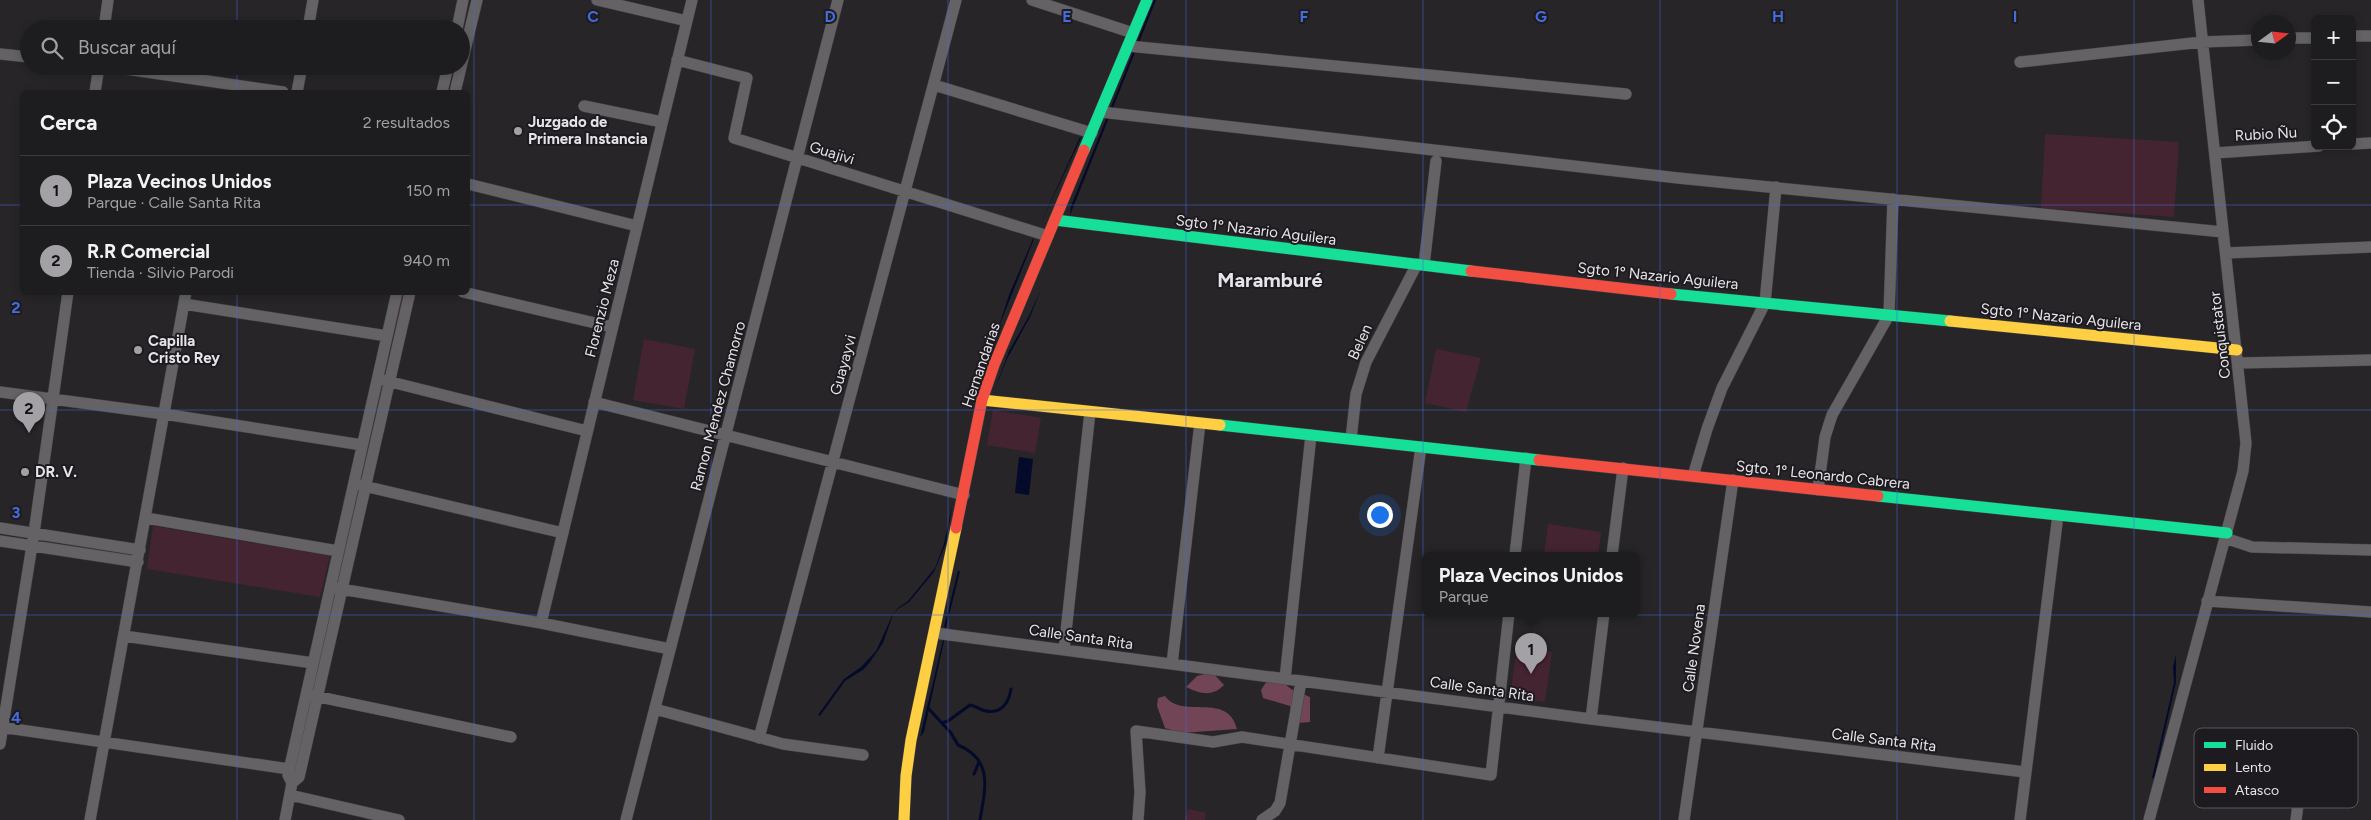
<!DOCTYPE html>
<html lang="es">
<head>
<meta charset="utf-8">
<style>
  :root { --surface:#1d1c1e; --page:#252527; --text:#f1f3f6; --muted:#a0a1a4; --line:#3b3a3c; --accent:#a3a1a5 }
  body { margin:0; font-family:Figtree,sans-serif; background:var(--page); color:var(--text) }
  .controls { position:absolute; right:15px; top:15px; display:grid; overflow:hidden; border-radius:8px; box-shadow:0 2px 8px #0003 }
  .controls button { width:45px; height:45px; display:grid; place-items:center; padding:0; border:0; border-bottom:1px solid var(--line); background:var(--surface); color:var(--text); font:25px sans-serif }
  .compass { position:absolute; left:2251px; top:15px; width:45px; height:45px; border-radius:50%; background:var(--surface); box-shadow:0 2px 8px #0003; rotate:75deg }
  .you { position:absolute; left:1379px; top:514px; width:18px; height:18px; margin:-12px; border:4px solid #fff; border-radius:50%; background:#1a73e8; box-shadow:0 0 0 8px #1a73e833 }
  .badge { display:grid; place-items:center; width:32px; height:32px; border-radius:50%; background:var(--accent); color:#111; font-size:16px; font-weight:700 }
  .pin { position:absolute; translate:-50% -41px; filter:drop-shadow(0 1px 2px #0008) }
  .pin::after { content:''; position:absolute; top:26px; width:18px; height:15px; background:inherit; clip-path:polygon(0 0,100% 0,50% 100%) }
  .popup { position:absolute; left:1422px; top:552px; width:218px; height:65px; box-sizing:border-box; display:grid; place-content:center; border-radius:8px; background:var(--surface); filter:drop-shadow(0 1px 4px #0005); font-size:16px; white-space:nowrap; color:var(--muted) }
  .popup b { font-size:19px; color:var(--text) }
  .popup::after { content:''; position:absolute; left:50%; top:100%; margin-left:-10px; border:10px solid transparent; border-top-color:var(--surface) }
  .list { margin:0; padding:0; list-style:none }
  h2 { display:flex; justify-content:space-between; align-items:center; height:65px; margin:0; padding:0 20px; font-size:21px }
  h2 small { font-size:16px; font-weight:400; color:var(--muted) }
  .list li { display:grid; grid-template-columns:32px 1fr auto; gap:15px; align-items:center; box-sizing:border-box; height:70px; padding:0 20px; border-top:1px solid var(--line) }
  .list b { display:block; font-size:19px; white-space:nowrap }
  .list p { margin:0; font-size:16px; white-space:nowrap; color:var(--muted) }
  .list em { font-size:16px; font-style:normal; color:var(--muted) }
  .icon { flex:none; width:28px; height:28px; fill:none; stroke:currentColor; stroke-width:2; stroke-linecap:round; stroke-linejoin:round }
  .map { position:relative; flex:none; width:2371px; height:820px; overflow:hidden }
  .search { position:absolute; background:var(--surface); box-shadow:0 2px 8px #0003; left:20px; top:20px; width:450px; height:55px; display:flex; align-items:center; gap:12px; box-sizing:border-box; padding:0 18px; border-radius:28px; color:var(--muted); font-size:19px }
  .panel { position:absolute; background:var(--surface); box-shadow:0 2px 8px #0003; left:20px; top:90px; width:450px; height:205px; border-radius:8px }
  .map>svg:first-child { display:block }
  .green { fill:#452431 }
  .forest { fill:#714555 }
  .water { fill:#040a29 }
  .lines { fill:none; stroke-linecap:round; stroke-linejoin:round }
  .stream { stroke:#040a29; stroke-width:3 }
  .street-casing { stroke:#434244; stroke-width:12 }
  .fast-casing { stroke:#434244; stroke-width:12 }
  .slow-casing { stroke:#434244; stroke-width:12 }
  .jam-casing { stroke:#434244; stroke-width:12 }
  .street { stroke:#646265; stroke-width:11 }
  .fast { stroke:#16e098; stroke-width:11 }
  .slow { stroke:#ffcf43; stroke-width:11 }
  .jam { stroke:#f24e42; stroke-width:11 }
  .grid { fill:none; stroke:#456cdb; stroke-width:1; stroke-opacity:0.55 }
  .poi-dot { fill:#a3a1a5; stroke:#1d1a20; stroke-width:2 }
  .labels { text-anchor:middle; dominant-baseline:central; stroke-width:4; stroke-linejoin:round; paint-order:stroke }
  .poi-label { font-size:15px; font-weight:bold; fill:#e6e4e8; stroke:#1d1a20; text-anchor:start }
  .street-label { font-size:15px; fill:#e6e4e8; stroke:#1d1a20 }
  .district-label { font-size:20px; font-weight:bold; fill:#e6e4e8; stroke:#1d1a20 }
  .key { fill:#1d1a20; stroke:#59575c; stroke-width:1 }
  .key-label { font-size:14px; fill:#e6e4e8 }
  .grid-label { font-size:16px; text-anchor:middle; font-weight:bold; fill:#456cdb; stroke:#1d1a20; stroke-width:4; stroke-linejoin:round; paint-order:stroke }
</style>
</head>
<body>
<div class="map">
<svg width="2371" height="820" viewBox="0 0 2371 820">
  <rect width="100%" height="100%" fill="#272528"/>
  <path class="green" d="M2045,134L2179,142L2174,217L2041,208Z
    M402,293H405L386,373L385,372Z
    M644,339L695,349L684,409L633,400Z
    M1436,349L1481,358L1466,412L1425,403Z
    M993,410L1041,418L1035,453L987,445Z
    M1548,524L1601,532L1598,555H1544Z
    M153,526L330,556L320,597L147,569Z
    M1517,646L1552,652L1545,702L1510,697Z
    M1188,809L1206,813L1205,820H1185Z"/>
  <path class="forest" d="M1212,672L1224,685C1212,697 1201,694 1186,687L1197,676Z
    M1280,680L1291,689L1310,697V722L1298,723L1293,718L1290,706L1263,698L1261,690L1267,681Z
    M1165,696C1182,720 1228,691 1237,729L1181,733L1165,728L1157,706L1158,698Z"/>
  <path class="water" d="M1154,0H1156L1070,215L1071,206Z
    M1080,137L1081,138L1041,223Z
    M1033,239H1034L998,329L1009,295Z
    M1041,289L1030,317L1007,359L994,392L1009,351L1029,316Z
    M1019,457L1033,459L1029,495L1015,493Z
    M953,501L946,543L934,572L909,602L898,609L893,615L883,643L870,662L864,669L845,681L820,716L818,715L844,679L861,667L876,651L892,616L898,608L908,601L935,568L944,544Z
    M958,571H960L946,628L944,627Z
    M943,640L944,641L924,732L920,737Z
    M2176,655V682L2154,779L2152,778L2174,683L2173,667Z"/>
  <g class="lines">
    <path class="stream" d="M928,708L951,733L958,745C994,760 985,789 980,820
      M942,723L948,721L970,705C976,706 981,710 986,711C1002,714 1009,702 1011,689
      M974,774L979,762"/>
    <g class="street-casing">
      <path id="street" d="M597,0L687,21
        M1032,0L1133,33
        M104,29L108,0
        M308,29L313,0
        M457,29L463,0
        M2352,36H2371
        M2288,38H2315
        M1128,46L1626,94
        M0,54L29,57
        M677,60L747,78L734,138L1048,236
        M2020,62L2202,42L2258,40
        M105,66L283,92
        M934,85L1092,133
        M95,92L99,66
        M297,92L302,66
        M442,92L448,66
        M455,92L477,0
        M584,106L662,122
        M1101,112L1678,178L2223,232
        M2352,144L2371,143
        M2215,153L2319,146
        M468,184L637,226
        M2226,253L2371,247
        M1424,265L1436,161
        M463,292L612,327
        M184,304L387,336
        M2239,363L2371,360
        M383,380L587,431
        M0,392L164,414L362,445
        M594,402L964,495
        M1351,439L1356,394L1366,362L1417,264
        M1693,476L1707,429L1722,388L1765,303L1776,187
        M360,485L563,533
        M1818,490L1825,437L1832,415L1889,315L1893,199
        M146,518L338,551
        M0,528L140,550
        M2225,538L2252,547L2371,550
        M0,541L138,562
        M1515,555L1526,458
        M1612,555L1623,468
        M335,588L541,623L670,649
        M2207,601L2371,612
        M541,623L692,0
        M935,633L1591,719L2025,772
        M124,636L313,663
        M1064,650L1090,412
        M1172,664L1200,423
        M1285,679L1311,435
        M310,695L511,737
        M655,709L783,744L863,755
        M1591,719L1604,613
        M0,727L289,769
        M759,738L956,0
        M0,744L34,533L68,292
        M1378,758L1421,447
        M292,783L299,777L410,292
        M290,795L399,820
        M90,820L186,292
        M285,820L292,783L288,775L397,292
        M626,820L838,0
        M1138,820L1140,792L1136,731L1213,742L1242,737L1491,775L1509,613
        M1262,820L1275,811L1280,803L1301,681
        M1684,820L1733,480
        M2020,820L2058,515
        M2149,820L2243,471L2246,443L2198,0
        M2296,820L2298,804"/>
    </g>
    <g class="fast-casing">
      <path id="fast" d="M1084,150L1147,0
        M1055,220L1471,271
        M1671,294L1950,321
        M1220,425L1539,460
        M1878,496L2227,533"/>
    </g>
    <g class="slow-casing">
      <path id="slow" d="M1950,321L2237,350
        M982,400L1220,425
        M904,820L906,776L911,740L956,528"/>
    </g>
    <g class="jam-casing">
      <path id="jam" d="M1471,271L1671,294
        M1539,460L1878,496
        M956,528L982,400L994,365L1084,150"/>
    </g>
    <use href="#street" class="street"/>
    <use href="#fast" class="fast"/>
    <use href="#slow" class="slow"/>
    <use href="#jam" class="jam"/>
  </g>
  <path class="grid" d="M237,0V29M474,0V820M711,0V820M948,0V820M1186,0V820M1423,0V820M1660,0V820M1897,0V820M2134,0V820M237,66V92M0,205H22M468,205H2371M237,292V820M0,410H2371M0,615H2371"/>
  <g class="poi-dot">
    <circle cx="518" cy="131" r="5"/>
    <circle cx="138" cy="350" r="5"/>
    <circle cx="25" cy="472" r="5"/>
  </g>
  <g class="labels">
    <g class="poi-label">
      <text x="528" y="122">Juzgado de<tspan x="528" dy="17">Primera Instancia</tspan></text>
      <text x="148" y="341">Capilla<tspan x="148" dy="17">Cristo Rey</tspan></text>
      <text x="35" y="472">DR. V.</text>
    </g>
    <g class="street-label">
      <text transform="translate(2266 134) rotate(-3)">Rubio Ñu</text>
      <text transform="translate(832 153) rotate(17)">Guajivi</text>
      <text transform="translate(1256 230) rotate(7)">Sgto 1º Nazario Aguilera</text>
      <text transform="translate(1658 276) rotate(6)">Sgto 1º Nazario Aguilera</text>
      <text transform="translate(602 308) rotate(-76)">Florenzio Meza</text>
      <text transform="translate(2061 317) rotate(6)">Sgto 1º Nazario Aguilera</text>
      <text transform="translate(2220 335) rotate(-97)">Conquistator</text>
      <text transform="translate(1360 342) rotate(-65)">Belen</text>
      <text transform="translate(843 365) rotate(-75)">Guayayvi</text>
      <text transform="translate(981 365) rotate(-71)">Hernandarias</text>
      <text transform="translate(718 406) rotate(-75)">Ramon Mendez Chamorro</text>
      <text transform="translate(1823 475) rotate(6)">Sgto. 1º Leonardo Cabrera</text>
      <text transform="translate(1081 637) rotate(8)">Calle Santa Rita</text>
      <text transform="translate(1694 648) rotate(-82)">Calle Novena</text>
      <text transform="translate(1482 689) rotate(8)">Calle Santa Rita</text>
      <text transform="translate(1884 740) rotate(7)">Calle Santa Rita</text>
    </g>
    <g class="district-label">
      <text x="1270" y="280">Maramburé</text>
    </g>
  </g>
  <rect x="2194" y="728" width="164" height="80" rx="8" class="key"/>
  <rect x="2204" y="742" width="22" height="6" fill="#16e098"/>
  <rect x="2204" y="764" width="22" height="7" fill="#ffcf43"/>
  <rect x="2204" y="787" width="22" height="6" fill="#f24e42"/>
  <g class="key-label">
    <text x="2235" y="750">Fluido</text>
    <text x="2235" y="772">Lento</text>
    <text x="2235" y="795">Atasco</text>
  </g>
  <g class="grid-label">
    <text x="593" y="22">C</text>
    <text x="830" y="22">D</text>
    <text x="1067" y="22">E</text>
    <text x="1304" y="22">F</text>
    <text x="1541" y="22">G</text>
    <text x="1778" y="22">H</text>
    <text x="2015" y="22">I</text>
    <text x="16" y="313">2</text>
    <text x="16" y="518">3</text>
    <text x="16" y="723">4</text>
  </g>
</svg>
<div class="controls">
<button>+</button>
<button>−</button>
<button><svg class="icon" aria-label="locate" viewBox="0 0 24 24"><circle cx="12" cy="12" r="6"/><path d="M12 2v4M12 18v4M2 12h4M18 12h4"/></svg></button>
</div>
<svg class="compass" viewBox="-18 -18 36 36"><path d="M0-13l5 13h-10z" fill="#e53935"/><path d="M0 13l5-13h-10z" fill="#a0a1a4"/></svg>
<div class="you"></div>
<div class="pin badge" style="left:1531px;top:674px">1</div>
<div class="popup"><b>Plaza Vecinos Unidos</b>Parque</div>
<div class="pin badge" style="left:29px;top:433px">2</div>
<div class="search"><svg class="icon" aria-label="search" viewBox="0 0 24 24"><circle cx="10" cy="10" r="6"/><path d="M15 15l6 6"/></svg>Buscar aquí</div>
<section class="panel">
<h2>Cerca<small>2 resultados</small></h2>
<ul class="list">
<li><span class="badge">1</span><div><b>Plaza Vecinos Unidos</b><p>Parque · Calle Santa Rita</p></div><em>150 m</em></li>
<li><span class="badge">2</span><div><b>R.R Comercial</b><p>Tienda · Silvio Parodi</p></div><em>940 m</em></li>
</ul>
</section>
</div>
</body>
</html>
